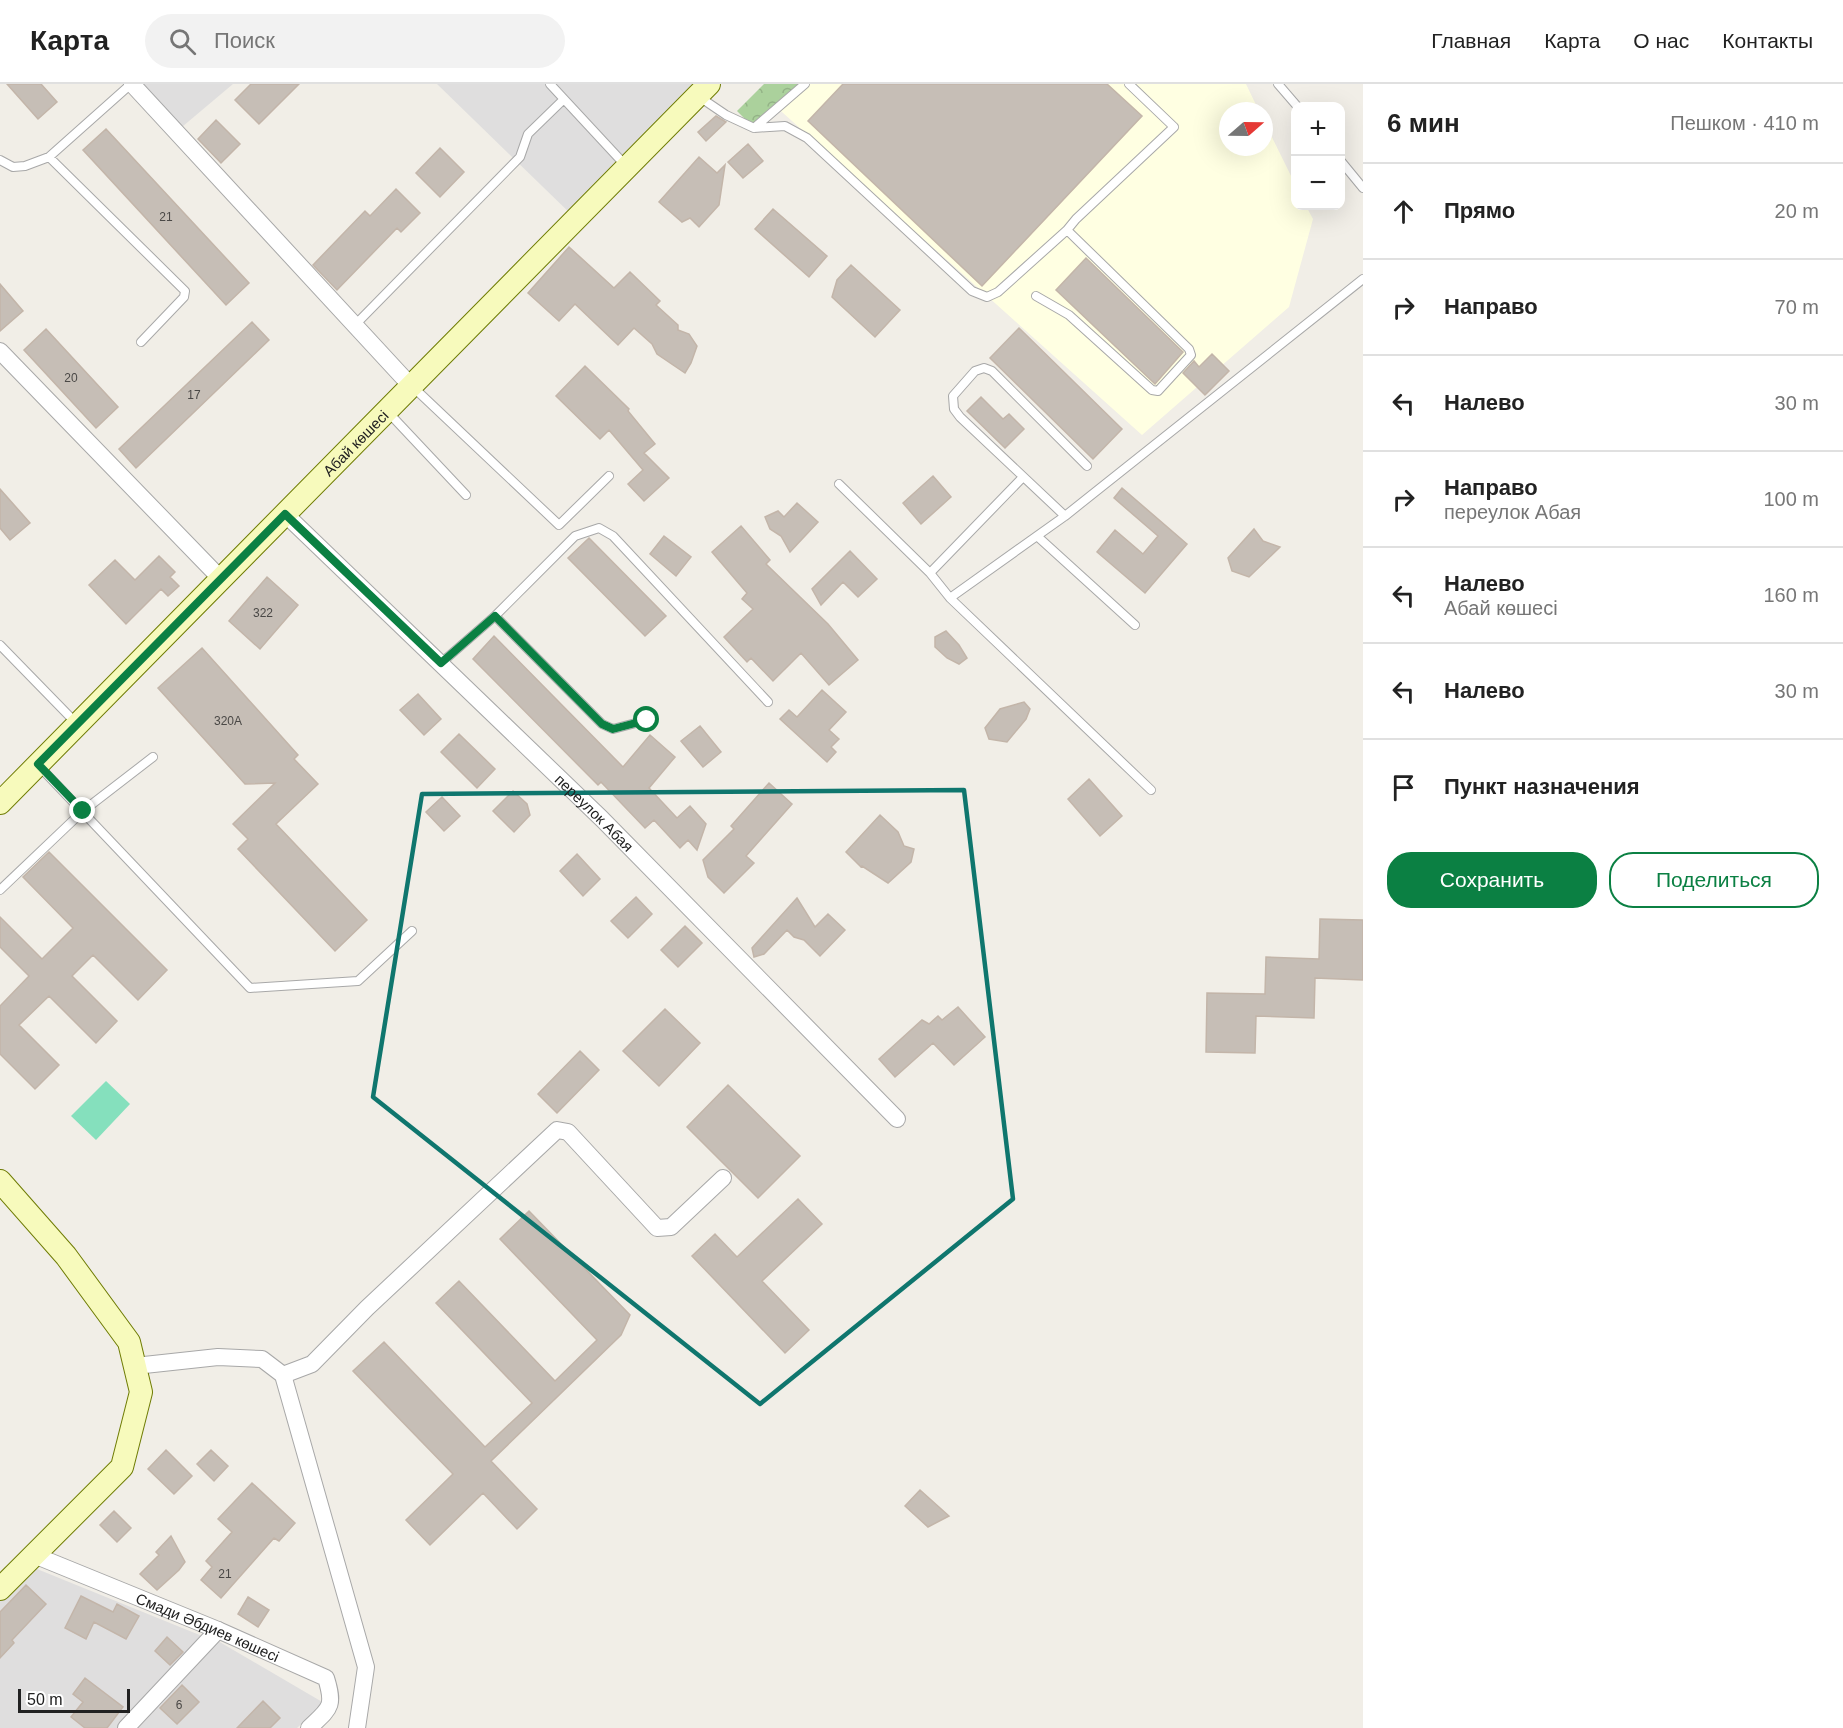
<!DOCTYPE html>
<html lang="ru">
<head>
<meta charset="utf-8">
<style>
  :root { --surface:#fff; --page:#f2f2f2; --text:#222; --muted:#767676; --line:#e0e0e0; --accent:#0b8043 }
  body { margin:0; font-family:Arial,sans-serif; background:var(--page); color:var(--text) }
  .controls { position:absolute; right:18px; top:18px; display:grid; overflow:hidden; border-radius:12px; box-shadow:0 6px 24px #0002 }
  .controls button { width:54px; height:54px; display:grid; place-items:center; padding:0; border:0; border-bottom:2px solid var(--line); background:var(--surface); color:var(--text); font:30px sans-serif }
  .compass { position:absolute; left:1219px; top:18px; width:54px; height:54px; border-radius:50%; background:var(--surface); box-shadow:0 6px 24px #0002; rotate:70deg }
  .scale { position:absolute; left:18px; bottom:15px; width:112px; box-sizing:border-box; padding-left:6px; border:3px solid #212121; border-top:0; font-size:16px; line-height:21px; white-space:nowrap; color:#212121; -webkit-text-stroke:4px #fff; paint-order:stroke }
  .stop { position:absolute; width:18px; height:18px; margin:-14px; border:4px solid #0b8043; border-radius:50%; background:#fff }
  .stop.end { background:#0b8043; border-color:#fff; box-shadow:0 2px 6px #0008 }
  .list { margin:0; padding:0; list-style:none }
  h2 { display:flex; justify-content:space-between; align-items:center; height:78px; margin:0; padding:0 24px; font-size:26px }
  h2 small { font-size:20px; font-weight:400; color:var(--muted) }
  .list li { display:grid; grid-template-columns:39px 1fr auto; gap:18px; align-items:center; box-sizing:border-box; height:96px; padding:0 24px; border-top:2px solid var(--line) }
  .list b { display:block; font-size:22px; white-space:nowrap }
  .list p { margin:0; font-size:20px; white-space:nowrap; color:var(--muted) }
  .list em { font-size:20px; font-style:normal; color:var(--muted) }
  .actions { display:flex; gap:12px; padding:18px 24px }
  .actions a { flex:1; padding:14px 0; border:2px solid var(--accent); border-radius:24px; text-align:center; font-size:21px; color:var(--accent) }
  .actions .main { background:var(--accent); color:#fff }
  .icon { flex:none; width:33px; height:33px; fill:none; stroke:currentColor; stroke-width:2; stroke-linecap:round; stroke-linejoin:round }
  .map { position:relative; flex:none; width:1363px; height:1644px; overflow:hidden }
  header { display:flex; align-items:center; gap:36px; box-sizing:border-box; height:84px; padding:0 30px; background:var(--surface); border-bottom:2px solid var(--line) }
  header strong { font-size:28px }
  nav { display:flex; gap:33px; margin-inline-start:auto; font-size:21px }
  .search { width:420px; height:54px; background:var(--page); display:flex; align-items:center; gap:15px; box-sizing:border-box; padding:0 21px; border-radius:33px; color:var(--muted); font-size:22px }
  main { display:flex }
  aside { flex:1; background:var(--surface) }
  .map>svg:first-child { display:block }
  .residential { fill:#dfdede }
  .education { fill:#ffffe2 }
  .forest { fill:url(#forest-crowns) }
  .pitch { fill:#85e0bd }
  .building { fill:#c6beb6; stroke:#c3b5a9; stroke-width:1.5 }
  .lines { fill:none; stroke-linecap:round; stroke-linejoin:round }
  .service-casing { stroke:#a8a8a8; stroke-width:10 }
  .minor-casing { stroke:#a8a8a8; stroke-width:18 }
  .secondary-casing { stroke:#6f7c04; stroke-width:24 }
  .service { stroke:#fff; stroke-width:8 }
  .minor { stroke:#fff; stroke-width:16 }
  .secondary { stroke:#f7fabc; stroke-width:22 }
  .route { stroke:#0b8043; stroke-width:8 }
  .marked { fill:none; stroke:#0f766e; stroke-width:4.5; stroke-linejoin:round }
  .labels { text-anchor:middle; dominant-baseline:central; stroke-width:6; stroke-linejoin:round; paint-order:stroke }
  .number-label { font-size:12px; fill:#4a4846 }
  .street-label { font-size:15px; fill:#212121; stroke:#fff }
</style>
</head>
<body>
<header>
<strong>Карта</strong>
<div class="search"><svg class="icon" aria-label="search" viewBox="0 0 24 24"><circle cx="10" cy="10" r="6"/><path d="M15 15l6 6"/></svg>Поиск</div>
<nav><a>Главная</a><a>Карта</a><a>О нас</a><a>Контакты</a></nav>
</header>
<main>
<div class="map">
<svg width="1363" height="1644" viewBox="0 0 1363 1644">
  <defs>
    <pattern id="forest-crowns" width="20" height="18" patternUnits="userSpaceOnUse" patternTransform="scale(1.5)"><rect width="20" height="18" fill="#abd19c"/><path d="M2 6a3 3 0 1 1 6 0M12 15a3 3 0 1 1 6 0" fill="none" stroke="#93b386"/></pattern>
  </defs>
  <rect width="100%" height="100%" fill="#f1eee7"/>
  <path class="residential" d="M131,0H233L176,48Z
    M437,0H709L576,135Z
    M32,1483L207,1554L118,1644H0V1515Z
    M218,1557L324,1619L297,1644H132Z"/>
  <path class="education" d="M773,0H1246L1259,27H1228V63H1264V37L1295,100L1296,122H1306L1313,135L1289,223L1142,351L763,11Z"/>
  <path class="forest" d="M764,0H805L754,44L737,27Z"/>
  <path class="pitch" d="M106,997L130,1020L96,1056L71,1032Z"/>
  <path class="building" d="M7,0H41L57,18L38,35Z
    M251,0H299L259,40L235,16Z
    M843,0H1107L1142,32L982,202L808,37Z
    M716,32L726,38L706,57L698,48Z
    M216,36L240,60L221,79L198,55Z
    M106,45L249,199L226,221L83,66Z
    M748,60L763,77L743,94L728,78Z
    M440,64L464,88L440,113L416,89Z
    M699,73L717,89L725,81L719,121L699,143L690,134L682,138L659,118Z
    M396,105L420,129L401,148L397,144L337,206L313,181L365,127L370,132Z
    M773,125L827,172L809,193L755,145Z
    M569,163L614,204L630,188L660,217L656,221L678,241V246L689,250L697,262L691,279L685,289L657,270L652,260L634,244L618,261L575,220L559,237L528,209Z
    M1086,174L1183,268L1155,300L1056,206Z
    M851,181L900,226L875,253L832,213L837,196Z
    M0,200L23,227L0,247Z
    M252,238L269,256L136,384L119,365Z
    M1019,244L1122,345L1093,375L990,274Z
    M46,245L118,323L96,344L24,266Z
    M1212,270L1229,287L1205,311L1183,289L1194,277L1199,283Z
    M585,282L629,325L628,327L655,360L644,369L669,394L644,417L628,400L643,386L609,346L600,355L556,312Z
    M981,313L1003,335L1009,330L1024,345L1005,364L967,327Z
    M933,392L951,413L921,440L903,419Z
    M1122,404L1187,460L1145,509L1097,468L1115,446L1143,470L1158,452L1114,414Z
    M0,405L30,439L10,456L0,444Z
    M797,419L818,438L790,468L781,452L770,445L765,433L778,427L784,433Z
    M741,442L770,476L766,480L828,540L858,576L829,601L801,569L773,597L751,574L747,578L724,553L753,525L742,515L747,509L712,468Z
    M1254,445L1263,457L1280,463L1249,493L1232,487L1228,474Z
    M664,452L691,473L676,492L650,470Z
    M589,454L666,532L645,552L568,474Z
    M850,467L877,495L858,513L843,498L821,521L812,505Z
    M159,472L175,488L170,493L179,502L168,512L161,505L126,540L89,501L115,476L135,496Z
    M267,493L298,521L260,565L229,537Z
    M946,547L959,561L967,574L959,580L947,574L935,563V553Z
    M494,552L623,683L650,651L675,673L649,704L677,734L690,722L706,740L697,766L688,756L680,764L654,736L645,744L601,698L598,701L473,575Z
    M202,564L298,671L294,675L318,700L276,740L367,836L335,867L238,765L248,755L233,740L275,699L245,700L158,604Z
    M822,606L846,628L829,646L839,655L831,663L836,668L827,678L780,635L789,626L797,633Z
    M418,610L441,635L424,651L400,626Z
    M1024,618L1030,625L1026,635L1007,658L989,655L985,644L1000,625Z
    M700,642L721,668L703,683L681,657Z
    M459,650L495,685L477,704L441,668Z
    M1089,695L1122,732L1100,752L1068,715Z
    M769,699L792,720L746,772L754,779L724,809L708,793L703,776L734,745L731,742Z
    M513,707L527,720L530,731L514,748L493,727Z
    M442,713L460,732L444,747L426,728Z
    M880,731L898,748L904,762L914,765L911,778L888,799L862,782L861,783L846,768Z
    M49,768L167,886L138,916L93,871L72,892L117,937L96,959L49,912L19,941L59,981L35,1005L0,970V922L29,892L0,863V833L42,875L73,844L23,793Z
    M577,770L600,795L583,812L560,787Z
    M636,813L652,830L628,854L611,837Z
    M797,814L815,843L828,830L845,846L820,872L804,856L794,853L787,846L764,870L754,873L752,864Z
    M1320,835L1363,836V896L1315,894L1314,934L1256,932L1255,969L1206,968L1207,909L1265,910L1266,873L1319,875Z
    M685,842L702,859L678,883L661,866Z
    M958,923L985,953L954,981L933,959L895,993L879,975L922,936L929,940L938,932L942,936Z
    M665,925L700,959L659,1002L623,967Z
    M580,967L599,986L557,1029L538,1010Z
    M728,1001L800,1072L758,1114L687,1043Z
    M798,1115L822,1140L762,1197L809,1246L785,1269L692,1172L715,1150L737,1173Z
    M529,1127L630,1231L621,1251L491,1377L537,1425L517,1445L483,1409L430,1461L406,1436L453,1390L353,1287L384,1258L485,1363L532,1319L436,1219L459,1197L555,1297L597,1256L500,1155Z
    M166,1366L192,1392L174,1410L148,1385Z
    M211,1366L228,1382L214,1397L197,1380Z
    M252,1399L295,1439L279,1457L274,1454L221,1514L201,1496L212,1483L206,1477L232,1448L218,1435Z
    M920,1406L949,1432L928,1443L905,1422Z
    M114,1427L131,1444L117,1458L100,1441Z
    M171,1452L185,1478L179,1486L157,1506L140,1490L159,1471L156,1468Z
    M26,1501L46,1520L12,1556L14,1559L0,1574V1528Z
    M81,1512L113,1528L117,1520L139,1532L126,1555L94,1538L86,1555L65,1544Z
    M248,1513L269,1526L258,1543L238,1530Z
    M167,1553L183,1568L170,1581L155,1567Z
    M85,1594L123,1623L107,1644H85L71,1633L83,1618L73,1610Z
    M182,1601L199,1618L177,1640L160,1624Z
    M263,1617L280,1634L270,1644H237Z"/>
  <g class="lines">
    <g class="service-casing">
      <path id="service" d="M550,0L627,83
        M1278,0L1297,22
        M698,12L726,31L754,44L785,42L807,54L972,207L987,213L998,208L1067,146L1189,265L1191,271L1158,307L1152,306L1069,231L1036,212
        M754,44L805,0
        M49,73L185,207L184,213L141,258
        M0,76L13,83L25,82L49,73L131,0
        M1340,76L1363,104
        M1067,146L1076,135L1174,43L1129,0
        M355,241L520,73L528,50L563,16
        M412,302L559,441L609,392
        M387,327L466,411
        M839,400L930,489L950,514L1151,706
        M1065,432L960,333L954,325L953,312L975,287L984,284L992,287L1087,382
        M1037,452L1135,541
        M930,489L1023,393
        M950,514L1065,432L1363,195
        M495,532L602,640L613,645L647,636
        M0,561L77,640
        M441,579L495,532L575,452L599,444L613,452L768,618
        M38,681L250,904L358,897L412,847
        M0,806L83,727L153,673"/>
    </g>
    <g class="minor-casing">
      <g id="minor">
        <path d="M132,0L411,302"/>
        <path d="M0,267L221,495"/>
        <path id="s1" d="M285,430L602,735L897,1035"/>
        <path d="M135,1282L218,1273L262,1275L283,1291L366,1583L357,1644"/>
        <path d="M283,1291L312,1280L367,1224L557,1046L568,1048L657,1144L671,1143L723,1094"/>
        <path id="s2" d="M34,1471L218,1546L326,1594C335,1623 330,1624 309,1644"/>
        <path d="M126,1644L218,1546"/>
      </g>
    </g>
    <g class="secondary-casing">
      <g id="secondary">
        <path id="s3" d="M0,719L709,0"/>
        <path d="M0,1097L66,1172L129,1258L141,1308L122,1383L0,1505"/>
      </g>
    </g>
    <use href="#service" class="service"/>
    <use href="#minor" class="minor"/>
    <use href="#secondary" class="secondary"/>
  </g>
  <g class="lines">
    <path class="route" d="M83,727L38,680L285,430L441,579L495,532L602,640L613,645L647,636"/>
  </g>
  <path class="marked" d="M964,706L1013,1115L760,1320L373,1013L422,710Z"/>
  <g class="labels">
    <g class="number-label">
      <text x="166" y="133">21</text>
      <text x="71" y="294">20</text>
      <text x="194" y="311">17</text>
      <text x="263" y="529">322</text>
      <text x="228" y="637">320А</text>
      <text x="225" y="1490">21</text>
      <text x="179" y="1621">6</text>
    </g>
    <g class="street-label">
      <text stroke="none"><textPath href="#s3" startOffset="506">Абай көшесі</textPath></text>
      <text stroke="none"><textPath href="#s1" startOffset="430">переулок Абая</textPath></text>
      <text stroke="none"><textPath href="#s2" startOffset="188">Смади Әбдиев көшесі</textPath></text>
    </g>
  </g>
</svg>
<div class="controls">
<button>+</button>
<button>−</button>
</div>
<svg class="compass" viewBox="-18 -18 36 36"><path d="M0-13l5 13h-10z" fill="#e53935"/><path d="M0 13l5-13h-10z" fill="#767676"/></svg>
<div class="scale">50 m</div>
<div class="stop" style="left:647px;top:636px"></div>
<div class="stop end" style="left:83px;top:727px"></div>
</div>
<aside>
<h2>6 мин<small>Пешком · 410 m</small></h2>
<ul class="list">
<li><svg class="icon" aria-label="ahead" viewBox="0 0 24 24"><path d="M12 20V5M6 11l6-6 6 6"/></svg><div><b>Прямо</b></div><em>20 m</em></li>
<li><svg class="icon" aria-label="right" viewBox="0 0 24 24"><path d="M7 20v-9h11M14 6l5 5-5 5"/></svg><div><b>Направо</b></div><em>70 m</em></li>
<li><svg class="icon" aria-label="left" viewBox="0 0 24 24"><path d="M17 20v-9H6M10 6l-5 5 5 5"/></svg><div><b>Налево</b></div><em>30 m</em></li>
<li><svg class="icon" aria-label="right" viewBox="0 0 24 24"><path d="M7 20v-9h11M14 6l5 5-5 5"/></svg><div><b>Направо</b><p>переулок Абая</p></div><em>100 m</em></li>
<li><svg class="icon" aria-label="left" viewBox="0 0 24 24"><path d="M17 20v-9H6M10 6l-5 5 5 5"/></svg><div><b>Налево</b><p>Абай көшесі</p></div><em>160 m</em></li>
<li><svg class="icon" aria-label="left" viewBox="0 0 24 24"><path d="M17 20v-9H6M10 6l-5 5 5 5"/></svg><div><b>Налево</b></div><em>30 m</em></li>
<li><svg class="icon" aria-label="arrive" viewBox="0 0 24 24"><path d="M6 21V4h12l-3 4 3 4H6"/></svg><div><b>Пункт назначения</b></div></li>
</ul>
<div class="actions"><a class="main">Сохранить</a><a>Поделиться</a></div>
</aside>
</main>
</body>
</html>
